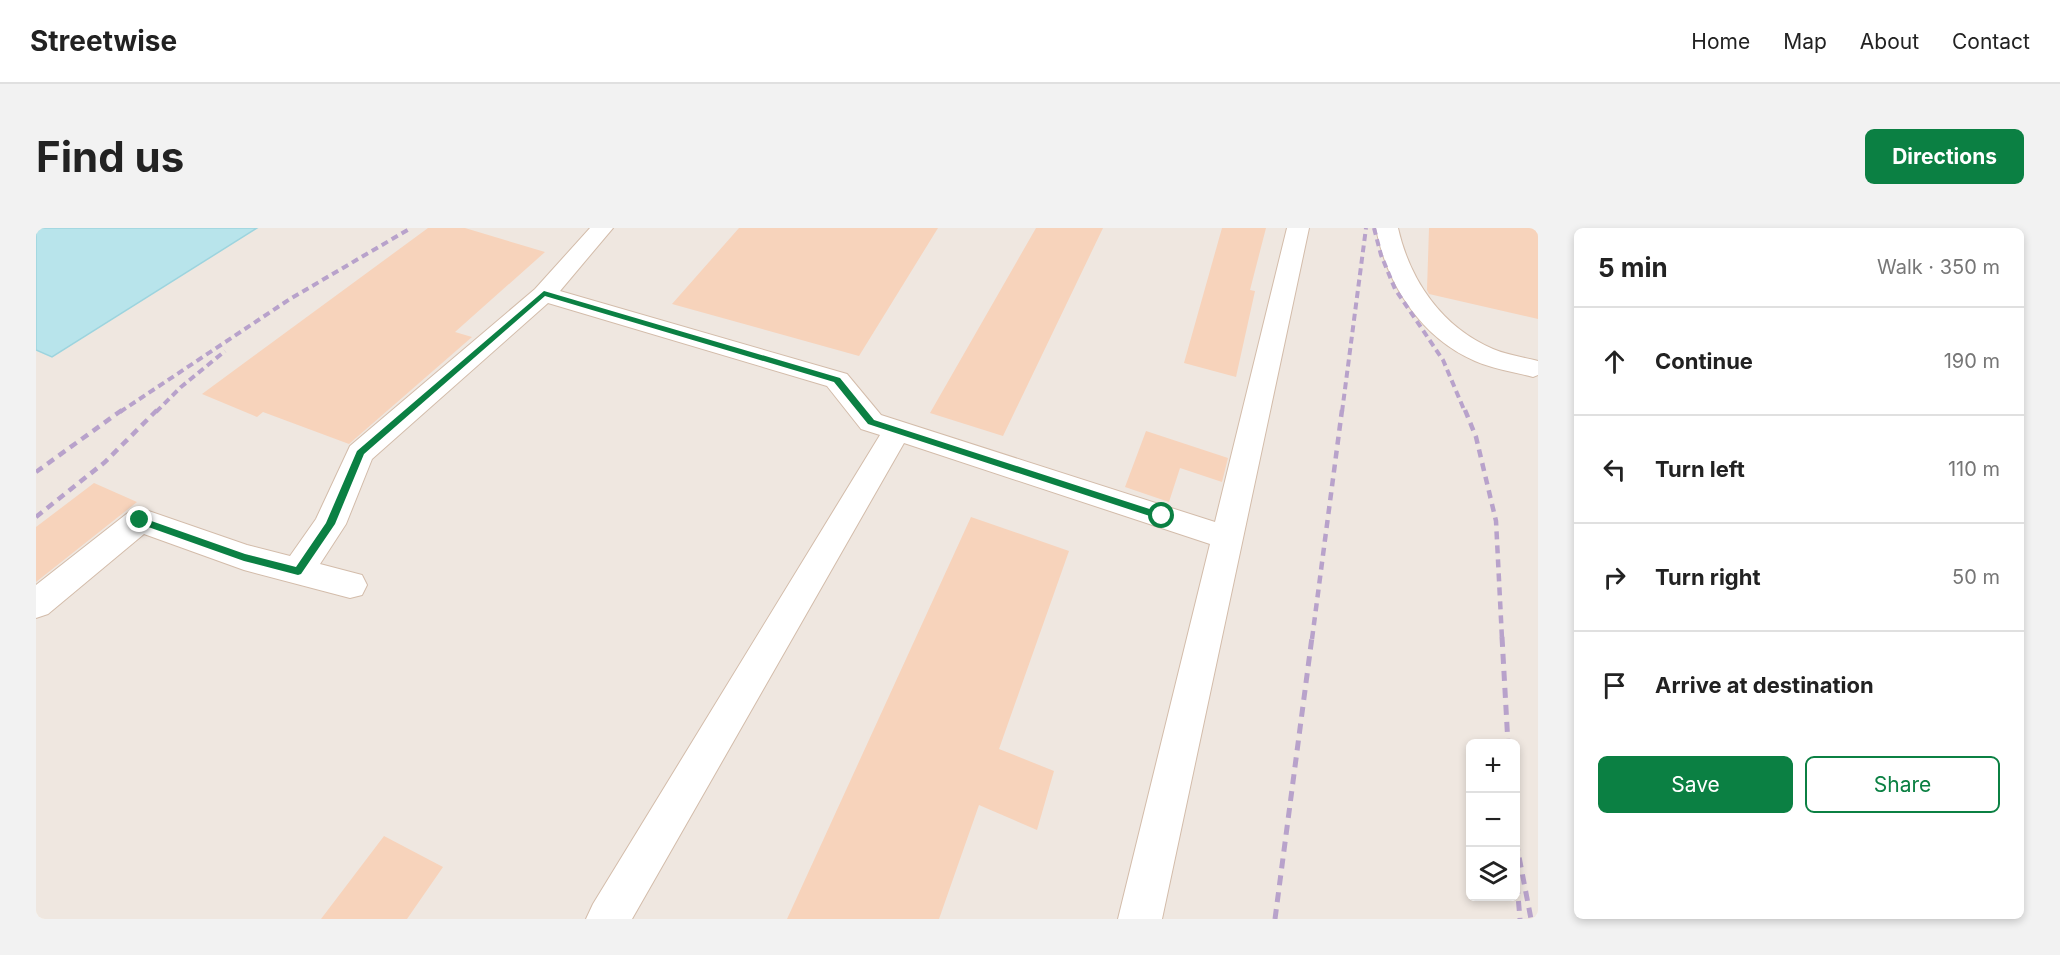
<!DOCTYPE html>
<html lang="en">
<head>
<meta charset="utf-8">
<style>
  :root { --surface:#fff; --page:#f2f2f2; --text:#222; --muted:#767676; --line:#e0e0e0; --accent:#0b8043 }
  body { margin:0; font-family:Inter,sans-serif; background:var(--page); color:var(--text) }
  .controls { position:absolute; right:18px; bottom:18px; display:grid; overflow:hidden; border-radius:9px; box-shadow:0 3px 9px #0003 }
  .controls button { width:54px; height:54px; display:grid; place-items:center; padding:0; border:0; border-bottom:2px solid var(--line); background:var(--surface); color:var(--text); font:30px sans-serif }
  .stop { position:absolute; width:18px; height:18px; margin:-14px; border:4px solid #0b8043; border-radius:50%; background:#fff }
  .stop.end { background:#0b8043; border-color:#fff; box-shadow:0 2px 6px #0008 }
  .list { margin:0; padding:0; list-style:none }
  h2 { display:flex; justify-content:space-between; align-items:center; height:78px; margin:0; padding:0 24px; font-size:26px }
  h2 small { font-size:20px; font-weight:400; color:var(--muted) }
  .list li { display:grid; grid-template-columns:39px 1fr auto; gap:18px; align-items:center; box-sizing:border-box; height:108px; padding:0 24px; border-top:2px solid var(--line) }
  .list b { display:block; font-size:22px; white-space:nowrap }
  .list em { font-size:20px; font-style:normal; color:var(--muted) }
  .actions { display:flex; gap:12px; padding:18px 24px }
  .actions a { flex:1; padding:14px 0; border:2px solid var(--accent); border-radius:9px; text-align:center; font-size:21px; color:var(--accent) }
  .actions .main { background:var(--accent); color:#fff }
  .icon { flex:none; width:33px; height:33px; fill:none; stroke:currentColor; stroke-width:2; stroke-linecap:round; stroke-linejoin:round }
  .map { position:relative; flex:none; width:1502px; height:691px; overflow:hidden; border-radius:9px }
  header { display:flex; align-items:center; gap:36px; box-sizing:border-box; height:84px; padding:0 30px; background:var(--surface); border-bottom:2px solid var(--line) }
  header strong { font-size:28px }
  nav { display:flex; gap:33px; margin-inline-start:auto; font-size:21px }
  .intro { display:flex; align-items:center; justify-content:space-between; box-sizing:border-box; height:144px; padding:0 36px }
  h1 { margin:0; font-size:42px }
  .button { padding:15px 27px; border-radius:9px; background:var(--accent); color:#fff; font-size:21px; font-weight:700 }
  main { display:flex; gap:36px; padding:0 36px }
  aside { flex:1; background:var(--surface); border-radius:9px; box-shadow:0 3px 9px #0003 }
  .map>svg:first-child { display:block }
  .industrial { fill:#efe7e0; fill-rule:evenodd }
  .water { fill:#b8e4eb; stroke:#9dd4de; stroke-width:1.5 }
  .building { fill:#f7d3bb }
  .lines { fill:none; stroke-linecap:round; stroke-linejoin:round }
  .minor-casing { stroke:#d3bcaa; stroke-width:2 }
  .minor { fill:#fff; fill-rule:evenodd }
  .rail-far2 { stroke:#b8a2cb; stroke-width:4; stroke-dasharray:7 4.5; stroke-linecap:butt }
  .rail-far1 { stroke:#b8a2cb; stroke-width:4.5; stroke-dasharray:8 6; stroke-linecap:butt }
  .rail { stroke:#b8a2cb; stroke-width:5; stroke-dasharray:10 7; stroke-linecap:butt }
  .route { fill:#0b8043 }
</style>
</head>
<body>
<header>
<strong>Streetwise</strong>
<nav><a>Home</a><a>Map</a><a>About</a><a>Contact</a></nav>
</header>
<div class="intro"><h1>Find us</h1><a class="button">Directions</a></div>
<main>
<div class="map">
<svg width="1502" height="691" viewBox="0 0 1502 691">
  <rect width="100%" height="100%" fill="#fff5e6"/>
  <path class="industrial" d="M0,0H1502V691H0ZM1434,516H1480V668H1434Z"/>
  <path class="water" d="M0,0H221L16,129L0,122Z"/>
  <path class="building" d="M392,0H429L509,24L419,104L436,109L313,216L227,184L221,189L166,166Z
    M703,0H902L823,128L636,76Z
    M1000,0H1067L967,208L894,185Z
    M1186,0H1230L1214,62L1219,63L1200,149L1148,135Z
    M1393,0H1502V91L1393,66L1391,62Z
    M1110,203L1192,230L1186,254L1144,240L1133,274L1089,259Z
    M58,255L101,274L0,354V299Z
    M935,289L1033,323L963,521L1018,543L1001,602L943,577L903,691H751Z
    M348,608L407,639L371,691H285Z"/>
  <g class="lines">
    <g class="minor-casing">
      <path id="minor" d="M554,0H577L524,63L811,146L845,187L1179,294L1251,0H1273L1126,691H1082L1174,316L868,215L596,691H550L557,676L844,207L825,201L791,158L512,75L336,231L310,296L284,336L326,347L331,357L326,367L314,370L208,342L108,306L12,386L0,390V357L93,284L104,280L211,317L254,328L280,291L314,218L499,61Z
        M1340,0H1362C1374,53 1406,99 1457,121C1471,127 1487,129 1502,133V147L1497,149C1478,144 1457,141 1439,133C1385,110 1350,55 1340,0Z"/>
    </g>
    <use href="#minor" class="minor"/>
    <path class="rail-far2" d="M1338,0L1345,27L1359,61L1407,132L1429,184
      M84,184L254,71L375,0
      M120,184L145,159L189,123
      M1306,184L1330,0"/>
    <path class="rail-far1" d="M1429,182L1440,209L1460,293L1466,411
      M0,244L86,182
      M0,289L69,234L121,182
      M1276,411L1306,182"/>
    <path class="rail" d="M1466,409L1472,516
      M1480,613L1495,691
      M1481,656L1484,691
      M1239,691L1276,409"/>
  </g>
  <path class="route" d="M508,63L804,150L838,192L1129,286L1130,288L1126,292L832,196L798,154L509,68L328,226L299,296L265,346L262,347L208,333L101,295V290L104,289L209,326L260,339L290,295L321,223Z"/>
</svg>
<div class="controls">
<button>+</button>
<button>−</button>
<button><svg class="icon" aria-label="layers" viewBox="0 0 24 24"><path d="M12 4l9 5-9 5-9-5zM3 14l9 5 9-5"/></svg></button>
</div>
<div class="stop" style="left:1126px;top:288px"></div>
<div class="stop end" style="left:104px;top:292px"></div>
</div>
<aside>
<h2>5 min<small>Walk · 350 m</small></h2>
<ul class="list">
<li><svg class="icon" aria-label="ahead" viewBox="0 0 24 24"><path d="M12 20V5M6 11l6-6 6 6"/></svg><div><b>Continue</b></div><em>190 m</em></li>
<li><svg class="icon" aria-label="left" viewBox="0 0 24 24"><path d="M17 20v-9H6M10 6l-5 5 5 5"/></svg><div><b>Turn left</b></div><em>110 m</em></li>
<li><svg class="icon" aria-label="right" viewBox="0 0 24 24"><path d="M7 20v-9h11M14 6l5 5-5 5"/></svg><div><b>Turn right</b></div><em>50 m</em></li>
<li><svg class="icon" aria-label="arrive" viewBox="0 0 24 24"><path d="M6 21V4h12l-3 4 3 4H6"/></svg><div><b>Arrive at destination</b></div></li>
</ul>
<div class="actions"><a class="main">Save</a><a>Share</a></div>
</aside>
</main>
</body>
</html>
